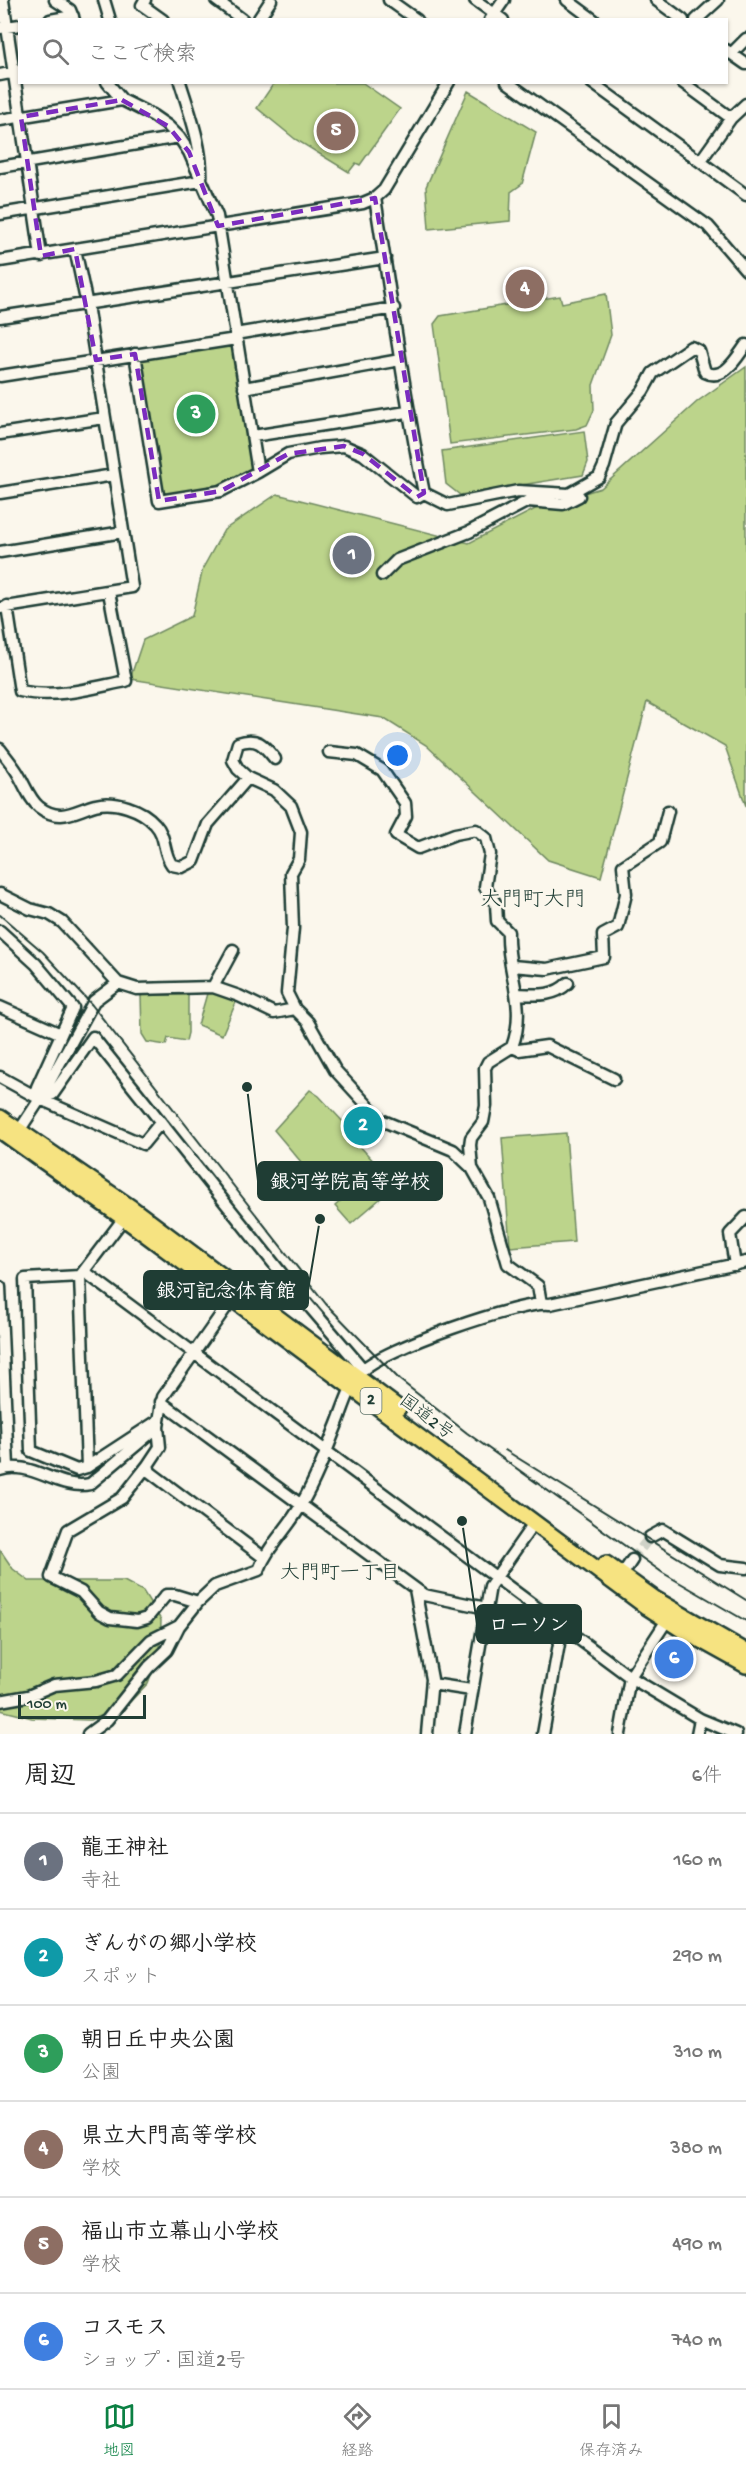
<!DOCTYPE html>
<html lang="ja">
<head>
<meta charset="utf-8">
<style>
  :root { --surface:#fff; --page:#f2f2f2; --text:#222; --muted:#767676; --line:#e0e0e0; --accent:#0b8043 }
  body { margin:0; font-family:"Gochi Hand","Klee One",sans-serif; background:var(--page); color:var(--text) }
  .scale { position:absolute; left:18px; bottom:15px; width:128px; box-sizing:border-box; padding-left:6px; border:3px solid #1f3d34; border-top:0; font-size:16px; line-height:21px; white-space:nowrap; color:#1f3d34; -webkit-text-stroke:4px #fbf7ec; paint-order:stroke }
  .you { position:absolute; left:398px; top:756px; width:21px; height:21px; margin:-15px; border:4px solid #fff; border-radius:50%; background:#1a73e8; box-shadow:0 0 0 9px #1a73e833 }
  .badge { display:grid; place-items:center; width:39px; height:39px; border-radius:50%; background:var(--accent); color:#fff; font-size:20px; font-weight:700 }
  .pin { position:absolute; translate:-50% -50%; border:3px solid #fff; box-shadow:0 2px 6px #0006 }
  .list { margin:0; padding:0; list-style:none }
  h2 { display:flex; justify-content:space-between; align-items:center; height:78px; margin:0; padding:0 24px; font-size:26px }
  h2 small { font-size:20px; font-weight:400; color:var(--muted) }
  .list li { display:grid; grid-template-columns:39px 1fr auto; gap:18px; align-items:center; box-sizing:border-box; height:96px; padding:0 24px; border-top:2px solid var(--line) }
  .list b { display:block; font-size:22px; white-space:nowrap }
  .list p { margin:0; font-size:20px; white-space:nowrap; color:var(--muted) }
  .list em { font-size:20px; font-style:normal; color:var(--muted) }
  .icon { flex:none; width:33px; height:33px; fill:none; stroke:currentColor; stroke-width:2; stroke-linecap:round; stroke-linejoin:round }
  .map { position:relative; flex:none; width:746px; height:1734px; overflow:hidden }
  .search { position:absolute; background:var(--surface); box-shadow:0 2px 4px #0004; left:18px; right:18px; top:18px; height:66px; display:flex; align-items:center; gap:15px; box-sizing:border-box; padding:0 21px; border-radius:0px; color:var(--muted); font-size:22px }
  .sheet { height:654px; background:var(--surface) }
  nav { display:flex; justify-content:space-around; align-items:center; box-sizing:border-box; height:84px; border-top:2px solid var(--line); background:var(--surface); font-size:16px; color:var(--muted) }
  nav a { display:grid; justify-items:center; gap:3px }
  nav .on { color:var(--accent) }
  .map>svg:first-child { display:block }
  .green { fill:#bcd48b; stroke:#6e8860; stroke-width:1.5 }
  .lines { fill:none; stroke-linecap:round; stroke-linejoin:round }
  .minor-tunnel { stroke:#cfd2c7; stroke-width:10; stroke-dasharray:10 5; stroke-linecap:butt }
  .minor-casing { stroke:#1f3d34; stroke-width:15 }
  .highway-casing { stroke:#1f3d34; stroke-width:20 }
  .minor { stroke:#fbf7ec; stroke-width:10 }
  .highway { stroke:#f6e381; stroke-width:15 }
  .rail { stroke:#1f3d34; stroke-width:2 }
  .marked { fill:none; stroke:#7b2cbf; stroke-width:4.5; stroke-dasharray:12 8; stroke-linejoin:round }
  .labels { text-anchor:middle; dominant-baseline:central; stroke-width:5; stroke-linejoin:round; paint-order:stroke }
  .shield { fill:#fbf7ec; stroke:#61756b; stroke-width:1.5 }
  .shield-label { font-size:16px; font-weight:bold; fill:#1f3d34 }
  .street-label { font-size:18px; fill:#1f3d34; stroke:#fbf7ec }
  .neighbourhood-label { font-size:20px; fill:#1f3d34; stroke:#fbf7ec }
  .quarter-label { font-size:21px; fill:#1f3d34; stroke:#fbf7ec }
  .leader { fill:none; stroke:#1f3d34; stroke-width:2 }
  .callout-dot { fill:#1f3d34; stroke:#fbf7ec; stroke-width:2 }
  .callout { fill:#1f3d34; stroke:#1f3d34; stroke-width:2 }
  .callout-label { font-size:20px; text-anchor:middle; font-weight:bold; fill:#fff }
</style>
</head>
<body>
<div class="map">
<svg width="746" height="1734" viewBox="0 0 746 1734">
  <rect width="100%" height="100%" fill="#fbf7ec"/>
  <filter id="ink" filterUnits="userSpaceOnUse"><feTurbulence type="fractalNoise" baseFrequency=".0167" numOctaves="2"/><feDisplacementMap in="SourceGraphic" scale="12" xChannelSelector="R" yChannelSelector="G"/><feConvolveMatrix kernelMatrix="1 2 1 2 8 2 1 2 1" color-interpolation-filters="sRGB"/></filter>
  <g filter="url(#ink)">
    <path class="green" d="M363,83L400,109L360,165L356,163L349,172L295,139L257,108L274,83Z
      M468,91L536,132L522,184L511,192L510,221L429,229L426,187Z
      M606,294L611,335L593,385L594,410L587,425L576,429L450,444L434,324L440,316L560,296L562,303Z
      M234,344L252,469L217,488L163,496L139,358Z
      M746,367V806L725,746L647,702L601,877L548,860L426,745L383,718L130,679L143,640L192,616L203,568L224,530L277,494L469,543L541,506L601,488L698,401Z
      M584,431L588,462L583,475L460,495L446,484L442,451Z
      M208,990L237,1000L222,1035L198,1025Z
      M141,995H188V1033L186,1041L168,1038L166,1045L147,1042L142,1034Z
      M310,1090L319,1096L360,1140L357,1143L377,1165L335,1202L274,1130Z
      M566,1133L574,1242L510,1247L502,1138Z
      M365,1179L381,1198L351,1224L335,1206Z
      M0,1550L13,1569L29,1581H124L143,1591L161,1620L160,1651L148,1683L125,1707L90,1720L32,1718L0,1710Z"/>
    <g class="lines">
      <path class="minor-tunnel" d="M632,1560L650,1537"/>
      <g class="minor-casing">
        <path id="minor" d="M3,0L41,256
          M55,0L70,10L74,20
          M104,0L110,20
          M145,0L142,5L163,20
          M216,0L243,20
          M389,0L417,20
          M475,0L503,20
          M567,0L594,20
          M656,0L683,20
          M50,20L73,16
          M258,20L271,0
          M490,20L504,0
          M696,20L718,0
          M0,28L20,25
          M726,50L746,64
          M731,54L746,39
          M0,75L20,71
          M107,82L122,100L152,115L168,126L179,137L189,152L217,216L258,472L221,491L159,501L135,354
          M507,82L708,226L746,270
          M591,82L746,195
          M682,82L731,118
          M0,120L122,100
          M698,159L704,156L731,118L746,104
          M0,167L179,137
          M0,214L201,181C203,148 190,114 180,82
          M0,261L363,203L375,198L384,190L449,82
          M0,317L385,258
          M235,334L394,308
          M0,376L236,339
          M244,388L400,360
          M0,434L104,418
          M253,436L407,412
          M258,472L288,454L320,448L344,446L363,454L417,497L424,493C404,395 391,297 375,198
          M0,493L114,475
          M424,493L448,505L518,491L569,494L599,477L604,466L616,423L643,391L653,373L691,347L699,351L705,372C724,382 737,357 746,345
          M0,552L123,532
          M382,575L397,560L469,532L528,501L563,504L579,496
          M7,606L20,691C56,699 91,688 126,681L109,592
          M0,608L132,587L87,305L75,249
          M0,749C6,757 12,764 17,772C24,783 29,799 39,807C60,823 74,811 95,805C115,800 142,809 155,824C167,837 162,852 172,865L182,867L194,861L208,824L248,778
          M329,752L357,755L382,770L405,803L406,816L396,835L418,848L455,834L476,830L486,838L490,854L485,887L496,904L497,921L508,932C506,972 528,1004 512,1047L488,1062L485,1068L486,1106L483,1122L471,1138L470,1145L472,1168
          M275,759C264,745 257,736 238,743L233,760L238,769L248,778L274,790L291,806L301,832L299,859L291,873L293,928L287,993L295,1009
          M0,894L30,909L49,914L62,922L118,983L137,989L213,987L239,996L274,1013L295,1009L308,1022L335,1070L381,1120L453,1150L472,1168L489,1198L508,1264L538,1286L541,1303
          M0,931L36,964L73,1008L37,1087L40,1099L53,1094L93,1037L286,1279L363,1369
          M512,966L547,969L604,957L603,935L618,927L626,894L623,866L660,842L668,811
          M213,987L233,950
          M518,994C537,995 554,997 568,983
          M0,1007L61,1034
          M512,1047L519,1050L547,1046L614,1079
          M0,1077L40,1099L143,1144L161,1122
          M19,1131L40,1099L94,1001L118,983
          M124,1218L80,1276L25,1279L31,1451L77,1470L87,1467L159,1420
          M735,1265L730,1234L746,1217
          M85,1272L630,1677L700,1719L736,1734
          M80,1276L87,1467
          M0,1287L8,1467
          M161,1402L424,1595L486,1608
          M158,1427L160,1447L148,1465L150,1472L263,1557
          M148,1465L122,1498L68,1530L51,1577L81,1592L99,1612L110,1618L137,1621L147,1618L166,1595H175L198,1602
          M0,1470C31,1459 59,1491 90,1484L158,1427L163,1397L232,1299
          M650,1537L663,1530L720,1565L746,1568
          M622,1575L632,1560
          M415,1589L432,1679L427,1734
          M432,1684L471,1690
          M0,1701L28,1696L54,1685L96,1681L117,1675L151,1640L179,1626L198,1602L215,1586L259,1570C268,1545 289,1528 301,1505C315,1481 325,1455 335,1429C343,1410 348,1388 362,1371C379,1350 523,1300 550,1304L746,1262
          M88,1734L107,1720L149,1667L167,1650L179,1626
          M465,1734L490,1586L534,1523
          M543,1734L562,1627
          M620,1734L630,1677L667,1620
          M697,1734L700,1719"/>
      </g>
      <g class="highway-casing">
        <path id="highway" d="M0,1118L131,1208L398,1408
          M0,1130L124,1218L646,1606L683,1630L746,1665
          M606,1564L656,1600L746,1652"/>
      </g>
      <use href="#minor" class="minor"/>
      <use href="#highway" class="highway"/>
      <path class="rail" d="M0,915L43,952L92,1005L326,1304L400,1380L467,1433L663,1573L746,1621
        M505,1450L746,1600"/>
    </g>
  </g>
  <path class="marked" d="M122,100L168,126L189,152L218,226L375,198L424,493L417,497L363,454L344,446L288,454L221,491L159,501L135,354L96,360L75,249L41,256L21,117Z"/>
  <g class="labels">
    <rect class="shield" x="360.5" y="1388" width="21" height="26" rx="4.5"/>
    <g class="shield-label">
      <text x="371" y="1401">2</text>
    </g>
    <g class="street-label">
      <text transform="translate(426 1418) rotate(37)">国道2号</text>
    </g>
    <g class="neighbourhood-label">
      <text x="340" y="1574">大門町一丁目</text>
    </g>
    <g class="quarter-label">
      <text x="533" y="901">大門町大門</text>
    </g>
  </g>
  <path class="leader" d="M247 1087L258 1181M320 1219L308 1290M462 1521L477 1624"/>
  <g class="callout-dot">
    <circle cx="247" cy="1087" r="6"/>
    <circle cx="320" cy="1219" r="6"/>
    <circle cx="462" cy="1521" r="6"/>
  </g>
  <g class="callout">
    <rect x="258" y="1162" width="184" height="38" rx="6"/>
    <rect x="144" y="1271" width="164" height="38" rx="6"/>
    <rect x="477" y="1605" width="104" height="38" rx="6"/>
  </g>
  <g class="callout-label">
    <text x="350" y="1188">銀河学院高等学校</text>
    <text x="226" y="1297">銀河記念体育館</text>
    <text x="529" y="1631">ローソン</text>
  </g>
</svg>
<div class="scale">100 m</div>
<div class="you"></div>
<div class="pin badge" style="left:352px;top:555px;background:#6b7280">1</div>
<div class="pin badge" style="left:363px;top:1126px;background:#0f9aa8">2</div>
<div class="pin badge" style="left:196px;top:414px;background:#2e9e5b">3</div>
<div class="pin badge" style="left:525px;top:289px;background:#8d6e63">4</div>
<div class="pin badge" style="left:336px;top:131px;background:#8d6e63">5</div>
<div class="pin badge" style="left:674px;top:1659px;background:#3f7fe0">6</div>
<div class="search"><svg class="icon" aria-label="search" viewBox="0 0 24 24"><circle cx="10" cy="10" r="6"/><path d="M15 15l6 6"/></svg>ここで検索</div>
</div>
<section class="sheet">
<h2>周辺<small>6件</small></h2>
<ul class="list">
<li><span class="badge" style="background:#6b7280">1</span><div><b>龍王神社</b><p>寺社</p></div><em>160 m</em></li>
<li><span class="badge" style="background:#0f9aa8">2</span><div><b>ぎんがの郷小学校</b><p>スポット</p></div><em>290 m</em></li>
<li><span class="badge" style="background:#2e9e5b">3</span><div><b>朝日丘中央公園</b><p>公園</p></div><em>310 m</em></li>
<li><span class="badge" style="background:#8d6e63">4</span><div><b>県立大門高等学校</b><p>学校</p></div><em>380 m</em></li>
<li><span class="badge" style="background:#8d6e63">5</span><div><b>福山市立幕山小学校</b><p>学校</p></div><em>490 m</em></li>
<li><span class="badge" style="background:#3f7fe0">6</span><div><b>コスモス</b><p>ショップ · 国道2号</p></div><em>740 m</em></li>
</ul>
</section>
<nav>
<a class="on"><svg class="icon" aria-label="map" viewBox="0 0 24 24"><path d="M3 6l6-2 6 2 6-2v14l-6 2-6-2-6 2zM9 4v14M15 6v14"/></svg>地図</a>
<a><svg class="icon" aria-label="directions" viewBox="0 0 24 24"><path d="M12 3l9 9-9 9-9-9zM9 14v-3h6M13 9l2 2-2 2"/></svg>経路</a>
<a><svg class="icon" aria-label="saved" viewBox="0 0 24 24"><path d="M7 4h10v16l-5-4-5 4z"/></svg>保存済み</a>
</nav>
</body>
</html>
